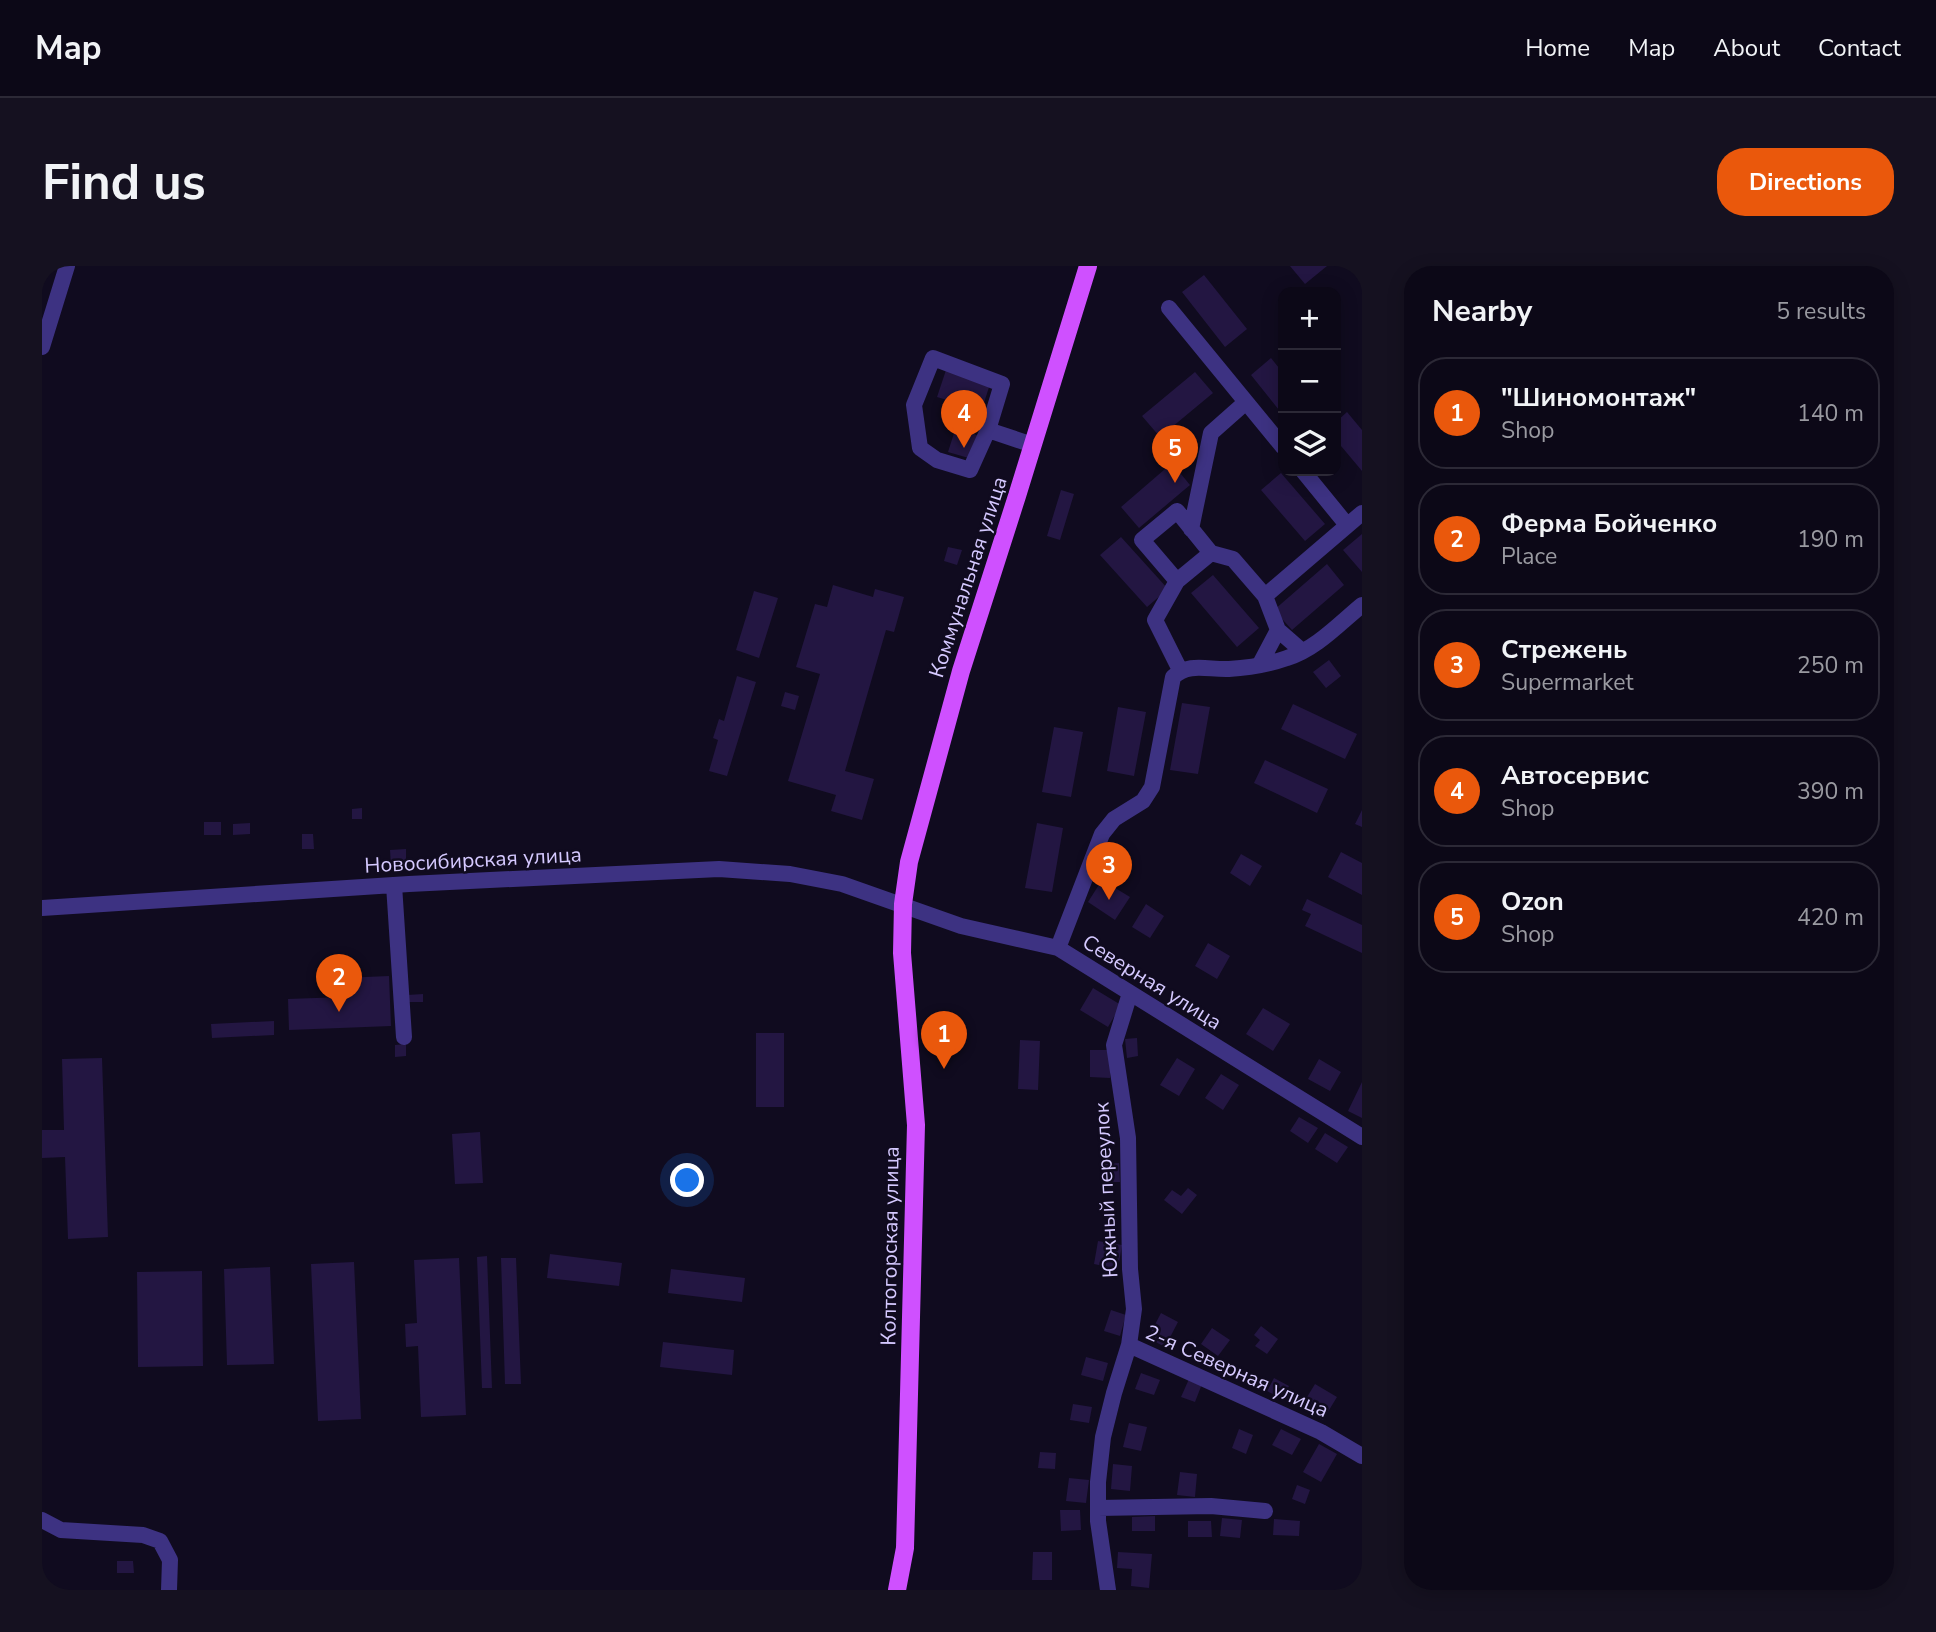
<!DOCTYPE html>
<html lang="en">
<head>
<meta charset="utf-8">
<style>
  :root { --surface:#0c0817; --page:#151120; --text:#f1f3f6; --muted:#9a9aa1; --line:#2c2936; --accent:#ea580c }
  body { margin:0; font-family:"Nunito Sans",sans-serif; background:var(--page); color:var(--text) }
  .controls { position:absolute; right:21px; top:21px; display:grid; overflow:hidden; border-radius:14px; box-shadow:0 4px 18px #0003 }
  .controls button { width:63px; height:63px; display:grid; place-items:center; padding:0; border:0; border-bottom:2px solid var(--line); background:var(--surface); color:var(--text); font:35px sans-serif }
  .you { position:absolute; left:646px; top:915px; width:24px; height:24px; margin:-18px; border:5px solid #fff; border-radius:50%; background:#1a73e8; box-shadow:0 0 0 10px #1a73e833 }
  .badge { display:grid; place-items:center; width:46px; height:46px; border-radius:50%; background:var(--accent); color:#fff; font-size:23px; font-weight:700 }
  .pin { position:absolute; translate:-50% -58px; filter:drop-shadow(0 2px 4px #0008) }
  .pin::after { content:''; position:absolute; top:37px; width:24px; height:21px; background:inherit; clip-path:polygon(0 0,100% 0,50% 100%) }
  .list { margin:0; padding:0; list-style:none }
  h2 { display:flex; justify-content:space-between; align-items:center; height:91px; margin:0; padding:0 28px; font-size:30px }
  h2 small { font-size:23px; font-weight:400; color:var(--muted) }
  .list li { display:grid; grid-template-columns:46px 1fr auto; gap:21px; align-items:center; box-sizing:border-box; height:112px; margin:0 14px 14px; padding:0 14px; border:2px solid var(--line); border-radius:28px }
  .list b { display:block; font-size:26px; white-space:nowrap }
  .list p { margin:0; font-size:23px; white-space:nowrap; color:var(--muted) }
  .list em { font-size:23px; font-style:normal; color:var(--muted) }
  .icon { flex:none; width:38px; height:38px; fill:none; stroke:currentColor; stroke-width:2; stroke-linecap:round; stroke-linejoin:round }
  .map { position:relative; flex:none; width:1320px; height:1324px; overflow:hidden; border-radius:28px }
  header { display:flex; align-items:center; gap:42px; box-sizing:border-box; height:98px; padding:0 35px; background:var(--surface); border-bottom:2px solid var(--line) }
  header strong { font-size:33px }
  nav { display:flex; gap:38px; margin-inline-start:auto; font-size:24px }
  .intro { display:flex; align-items:center; justify-content:space-between; box-sizing:border-box; height:168px; padding:0 42px }
  h1 { margin:0; font-size:49px }
  .button { padding:18px 32px; border-radius:28px; background:var(--accent); color:#fff; font-size:24px; font-weight:700 }
  main { display:flex; gap:42px; padding:0 42px }
  aside { flex:1; background:var(--surface); border-radius:28px; box-shadow:0 4px 18px #0003 }
  .map>svg:first-child { display:block }
  .building { fill:#231642 }
  .lines { fill:none; stroke-linecap:round; stroke-linejoin:round }
  .minor { stroke:#3d3282; stroke-width:16 }
  .major { stroke:#cf50ff; stroke-width:18 }
  .labels { text-anchor:middle; dominant-baseline:central; stroke-width:5; stroke-linejoin:round; paint-order:stroke }
  .street-label { font-size:21px; fill:#d5c9ff; stroke:#100b1f }
</style>
</head>
<body>
<header>
<strong>Map</strong>
<nav><a>Home</a><a>Map</a><a>About</a><a>Contact</a></nav>
</header>
<div class="intro"><h1>Find us</h1><a class="button">Directions</a></div>
<main>
<div class="map">
<svg width="1320" height="1324" viewBox="0 0 1320 1324">
  <rect width="100%" height="100%" fill="#100b1f"/>
  <path class="building" d="M1248,0H1285L1263,18Z
    M1162,9L1205,63L1183,81L1140,26Z
    M1229,92L1241,107V149L1209,109Z
    M904,104L948,118L932,168L937,170L930,193L906,186L921,139L895,131Z
    M1153,106L1171,127L1118,171L1100,150Z
    M1305,146L1320,164V205L1294,174V156Z
    M1130,197L1148,219L1097,262L1079,241Z
    M1239,207L1283,258L1263,275L1219,224Z
    M1019,224L1032,228L1018,274L1005,270Z
    M1320,268V306L1301,284Z
    M1079,271L1126,323L1105,341L1058,289Z
    M906,281L920,284L915,299L902,295Z
    M1285,298L1302,319L1250,364L1232,344Z
    M1171,309L1217,362L1195,381L1149,327Z
    M791,319L831,331L833,323L862,331L852,366L844,364L803,505L832,513L820,554L789,545L794,529L746,515L778,408L754,401L773,338L785,341Z
    M712,325L736,332L717,392L694,384Z
    M1287,394L1299,410L1284,422L1271,406Z
    M695,410L714,416L685,510L667,505L676,474L671,472L677,453L682,455Z
    M743,426L757,430L753,444L739,440Z
    M1140,437L1168,441L1156,508L1128,504Z
    M1251,438L1315,468L1303,493L1239,463Z
    M1076,441L1104,446L1092,510L1065,505Z
    M1012,461L1041,466L1029,531L1000,526Z
    M1223,494L1286,523L1275,547L1212,517Z
    M320,542V553H310V543Z
    M1320,544V561L1313,558Z
    M162,556H179V569H162Z
    M208,557V568L191,569V558Z
    M995,557L1021,562L1010,626L983,622Z
    M260,568H271L272,583H260Z
    M364,583V598L349,599L348,584Z
    M1299,586L1320,597V629L1286,611Z
    M1199,588L1220,600L1208,620L1188,607Z
    M1060,614L1088,631L1073,654L1046,636Z
    M1265,633L1320,659V687L1263,660L1269,648L1260,644Z
    M1104,638L1122,650L1108,672L1090,661Z
    M1166,677L1188,690L1175,713L1153,700Z
    M347,710L349,760L247,764L246,733L301,731L300,712Z
    M1051,722L1079,739L1066,761L1038,744Z
    M381,728V736H366L365,729Z
    M1221,742L1248,758L1231,785L1204,768Z
    M232,755V769L170,772L169,758Z
    M714,767H742V841H714Z
    M1095,772L1096,790L1085,792L1083,773Z
    M978,774L998,775L996,824L976,823Z
    M364,778V790L353,791V779Z
    M1048,784H1068V812L1048,811Z
    M60,792L66,971L26,973L23,891L0,892V864H22L20,793Z
    M1135,792L1153,803L1137,830L1118,819Z
    M1277,793L1299,806L1288,825L1266,813Z
    M1179,808L1197,819L1181,844L1163,832Z
    M1320,816V852L1306,845Z
    M1257,851L1276,862L1266,877L1248,865Z
    M438,866L441,917L413,918L410,868Z
    M1283,867L1306,881L1295,897L1273,883Z
    M1077,897L1078,916H1065L1063,898Z
    M1146,922L1155,929L1140,948L1122,934L1130,924L1139,930Z
    M1056,975L1080,979L1076,1003L1052,998Z
    M508,988L580,997L577,1020L505,1012Z
    M445,990L450,1122H440L435,991Z
    M417,992L424,1149L379,1151L376,1080L364,1081L363,1058L375,1057L372,994Z
    M459,992H474L479,1118H463Z
    M312,996L319,1153L276,1155L269,998Z
    M228,1001L232,1098L185,1099L182,1003Z
    M629,1003L703,1012L700,1036L626,1027Z
    M160,1005L161,1100L96,1101L95,1006Z
    M1069,1044L1084,1049L1078,1070L1062,1065Z
    M1119,1047L1136,1056L1123,1081L1106,1072Z
    M1219,1060L1236,1073L1225,1088L1213,1080L1218,1074L1212,1069Z
    M1170,1062L1188,1074L1176,1090L1159,1078Z
    M621,1076L692,1084L690,1109L618,1101Z
    M1044,1091L1066,1097L1061,1115L1039,1109Z
    M1099,1107L1118,1114L1112,1129L1093,1123Z
    M1232,1112L1247,1120L1240,1133L1225,1125Z
    M1147,1113L1160,1118L1153,1136L1139,1131Z
    M1273,1118L1295,1131L1281,1154L1259,1141Z
    M1031,1138L1050,1141L1047,1157L1028,1154Z
    M1087,1157L1105,1161L1099,1185L1081,1181Z
    M1197,1163L1211,1169L1204,1188L1190,1182Z
    M1239,1163L1259,1173L1250,1189L1230,1179Z
    M1277,1178L1295,1188L1279,1216L1261,1206Z
    M998,1186L1014,1187L1013,1203L996,1202Z
    M1071,1198L1090,1200L1088,1225L1069,1223Z
    M1138,1206L1155,1208L1153,1231L1135,1229Z
    M1027,1212L1047,1214L1044,1237L1024,1235Z
    M1255,1219L1268,1224L1263,1238L1250,1233Z
    M1018,1244H1038L1039,1264L1019,1265Z
    M1113,1250V1265H1090V1251Z
    M1180,1252L1200,1254L1198,1272L1178,1270Z
    M1232,1253L1258,1255L1257,1270L1231,1269Z
    M1146,1255H1169L1170,1271H1146Z
    M991,1286H1010V1314H990Z
    M1076,1286L1110,1288L1107,1322L1089,1320L1090,1303L1075,1302Z
    M75,1295H91L92,1307H75Z"/>
  <g class="lines">
    <path class="minor" d="M1127,42L1241,181
      M0,81L25,0
      M946,164L928,204L895,194L878,182L872,139L891,92L960,118L946,164L991,179
      M1261,205L1305,259
      M1149,263L1169,167L1204,136
      M1169,287L1191,293L1223,330L1236,364L1260,385
      M1135,315L1169,287L1135,245L1100,274L1135,315L1113,354L1138,404
      M1223,330L1320,247
      M1218,398L1236,364
      M352,619L362,771
      M0,642L367,618L677,603L748,608L800,618L919,660L1016,682L1320,871
      M1016,682L1060,568L1072,553L1101,535L1110,521L1131,411C1147,396 1166,404 1187,403C1205,402 1228,398 1245,392C1273,384 1298,357 1320,339
      M1087,1079L1279,1166L1320,1190
      M1056,1242L1169,1240L1223,1245
      M0,1254L19,1264L101,1269L118,1275L128,1294L127,1324
      M1066,1324L1056,1255V1216L1061,1171L1072,1127L1087,1079L1092,1043L1088,1003L1086,872L1072,779L1088,727"/>
    <path class="major" d="M855,1324L863,1282L874,859L860,687L861,638L867,596L919,405L975,230L1046,0"/>
  </g>
  <g class="labels">
    <g class="street-label">
      <text transform="translate(926 311) rotate(-72)">Коммунальная улица</text>
      <text transform="translate(431 594) rotate(-3)">Новосибирская улица</text>
      <text transform="translate(1110 716) rotate(32)">Северная улица</text>
      <text transform="translate(1064 924) rotate(-93)">Южный переулок</text>
      <text transform="translate(848 980) rotate(-89)">Колтогорская улица</text>
      <text transform="translate(1195 1105) rotate(24)">2-я Северная улица</text>
    </g>
  </g>
</svg>
<div class="controls">
<button>+</button>
<button>−</button>
<button><svg class="icon" aria-label="layers" viewBox="0 0 24 24"><path d="M12 4l9 5-9 5-9-5zM3 14l9 5 9-5"/></svg></button>
</div>
<div class="you"></div>
<div class="pin badge" style="left:902px;top:803px">1</div>
<div class="pin badge" style="left:297px;top:746px">2</div>
<div class="pin badge" style="left:1067px;top:634px">3</div>
<div class="pin badge" style="left:922px;top:182px">4</div>
<div class="pin badge" style="left:1133px;top:217px">5</div>
</div>
<aside>
<h2>Nearby<small>5 results</small></h2>
<ul class="list">
<li><span class="badge">1</span><div><b>&quot;Шиномонтаж&quot;</b><p>Shop</p></div><em>140 m</em></li>
<li><span class="badge">2</span><div><b>Ферма Бойченко</b><p>Place</p></div><em>190 m</em></li>
<li><span class="badge">3</span><div><b>Стрежень</b><p>Supermarket</p></div><em>250 m</em></li>
<li><span class="badge">4</span><div><b>Автосервис</b><p>Shop</p></div><em>390 m</em></li>
<li><span class="badge">5</span><div><b>Ozon</b><p>Shop</p></div><em>420 m</em></li>
</ul>
</aside>
</main>
</body>
</html>
